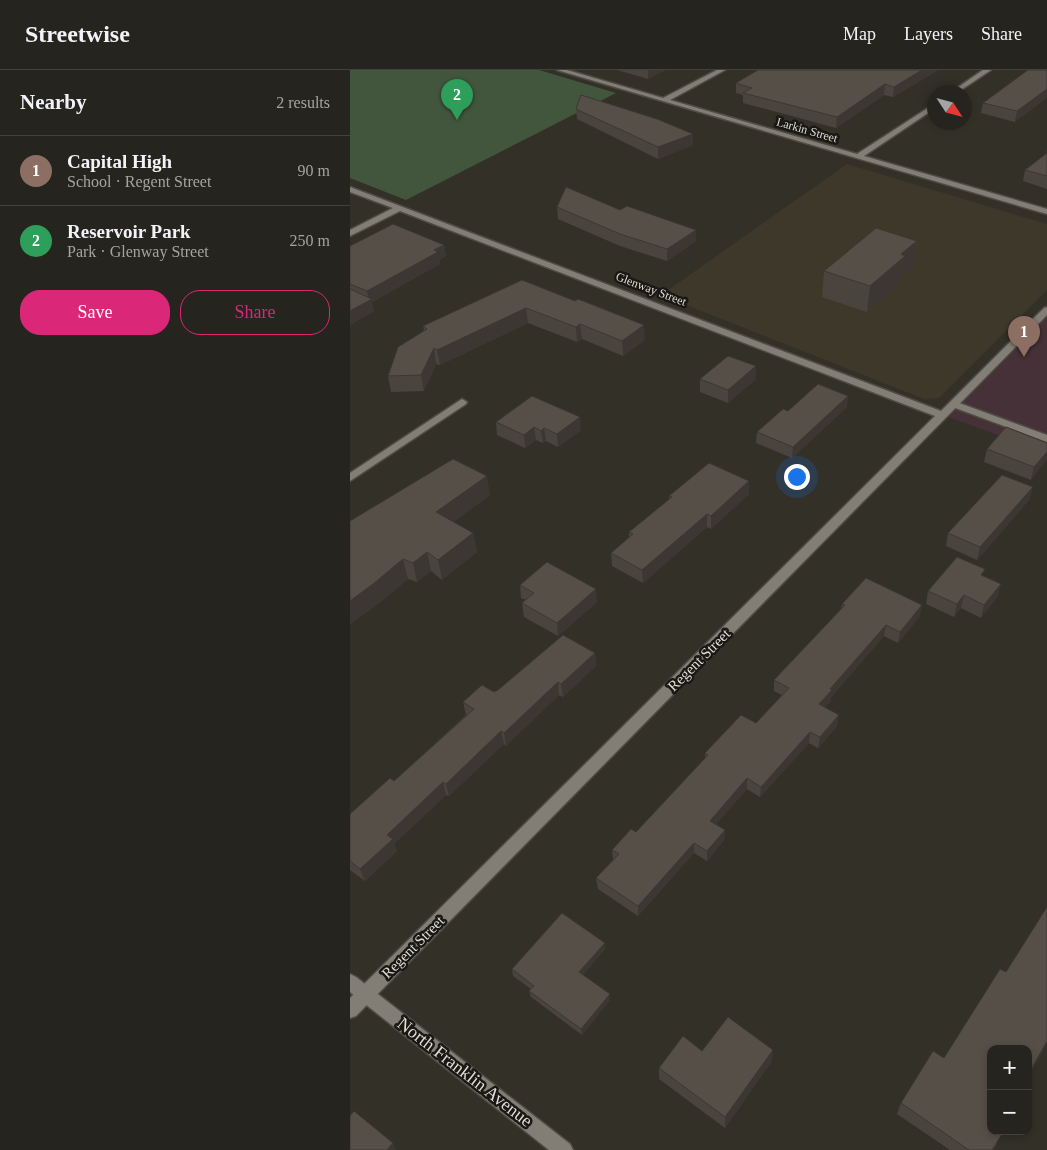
<!DOCTYPE html>
<html lang="en">
<head>
<meta charset="utf-8">
<style>
  :root { --surface:#26241e; --page:#2e2c27; --text:#f1f3f6; --muted:#a4a4a4; --line:#42413c; --accent:#db2777 }
  body { margin:0; font-family:"Times New Roman",serif; background:var(--page); color:var(--text) }
  .controls { position:absolute; right:15px; bottom:15px; display:grid; overflow:hidden; border-radius:10px; box-shadow:0 2px 8px #0003 }
  .controls button { width:45px; height:45px; display:grid; place-items:center; padding:0; border:0; border-bottom:1px solid var(--line); background:var(--surface); color:var(--text); font:25px sans-serif }
  .compass { position:absolute; left:577px; top:15px; width:45px; height:45px; border-radius:50%; background:var(--surface); box-shadow:0 2px 8px #0003; rotate:126deg }
  .you { position:absolute; left:446px; top:406px; width:18px; height:18px; margin:-12px; border:4px solid #fff; border-radius:50%; background:#1a73e8; box-shadow:0 0 0 8px #1a73e833 }
  .badge { display:grid; place-items:center; width:32px; height:32px; border-radius:50%; background:var(--accent); color:#fff; font-size:16px; font-weight:700 }
  .pin { position:absolute; translate:-50% -41px; filter:drop-shadow(0 1px 2px #0008) }
  .pin::after { content:''; position:absolute; top:26px; width:18px; height:15px; background:inherit; clip-path:polygon(0 0,100% 0,50% 100%) }
  .list { margin:0; padding:0; list-style:none }
  h2 { display:flex; justify-content:space-between; align-items:center; height:65px; margin:0; padding:0 20px; font-size:21px }
  h2 small { font-size:16px; font-weight:400; color:var(--muted) }
  .list li { display:grid; grid-template-columns:32px 1fr auto; gap:15px; align-items:center; box-sizing:border-box; height:70px; padding:0 20px; border-top:1px solid var(--line) }
  .list b { display:block; font-size:19px; white-space:nowrap }
  .list p { margin:0; font-size:16px; white-space:nowrap; color:var(--muted) }
  .list em { font-size:16px; font-style:normal; color:var(--muted) }
  .actions { display:flex; gap:10px; padding:15px 20px }
  .actions a { flex:1; padding:11px 0; border:1px solid var(--accent); border-radius:20px; text-align:center; font-size:18px; color:var(--accent) }
  .actions .main { background:var(--accent); color:#fff }
  .map { position:relative; flex:none; width:697px; height:1080px; overflow:hidden }
  header { display:flex; align-items:center; gap:30px; box-sizing:border-box; height:70px; padding:0 25px; background:var(--surface); border-bottom:1px solid var(--line) }
  header strong { font-size:24px }
  nav { display:flex; gap:28px; margin-inline-start:auto; font-size:18px }
  main { display:flex }
  aside { flex:1; background:var(--surface) }
  .map>svg:first-child { display:block }
  .built { fill:#3e382a }
  .education { fill:#453137 }
  .green { fill:#42563d }
  .lines { fill:none; stroke-linecap:round; stroke-linejoin:round }
  .lane-casing { stroke:#4e4b44; stroke-width:3 }
  .street-casing { stroke:#4e4b44; stroke-width:3 }
  .secondary-casing { stroke:#4e4b44; stroke-width:3 }
  .lane { fill:#827e75; fill-rule:evenodd }
  .street { fill:#827e75; fill-rule:evenodd }
  .secondary { fill:#827e75; fill-rule:evenodd }
  .wall { fill:#4a443e }
  .shaded-wall { fill:#3c3732 }
  .building { fill:#564f48; stroke:#3c3732 }
  .labels { text-anchor:middle; dominant-baseline:central; stroke-width:5; stroke-linejoin:round; paint-order:stroke }
  .far-street-label { font-size:12px; fill:#dfddd7; stroke:#1a1814 }
  .street-label { font-size:15px; fill:#dfddd7; stroke:#1a1814 }
  .near-street-label { font-size:18px; fill:#dfddd7; stroke:#1a1814 }
</style>
</head>
<body>
<header>
<strong>Streetwise</strong>
<nav><a>Map</a><a>Layers</a><a>Share</a></nav>
</header>
<main>
<aside>
<h2>Nearby<small>2 results</small></h2>
<ul class="list">
<li><span class="badge" style="background:#8d6e63">1</span><div><b>Capital High</b><p>School · Regent Street</p></div><em>90 m</em></li>
<li><span class="badge" style="background:#2e9e5b">2</span><div><b>Reservoir Park</b><p>Park · Glenway Street</p></div><em>250 m</em></li>
</ul>
<div class="actions"><a class="main">Save</a><a>Share</a></div>
</aside>
<div class="map">
<svg width="697" height="1080" viewBox="0 0 697 1080">
  <rect width="100%" height="100%" fill="#333028"/>
  <path class="built" d="M497,94L697,154V220L589,328L574,329L311,225Z"/>
  <path class="education" d="M697,240V383L593,345Z"/>
  <path class="green" d="M0,0H189L266,23L56,130L0,108Z"/>
  <g class="lines">
    <g class="lane-casing">
      <path id="lane" d="M604,331L697,365V372L600,336L599,334Z"/>
    </g>
    <g class="street-casing">
      <path id="street" d="M207,0H217L313,28L367,0H375L320,30L507,84L584,34V39L514,86L697,139V144Z
        M633,0H641L608,22H601Z
        M0,117L591,341L694,238L697,237V245L6,946L0,948V928L585,346L50,141L0,166V160L43,138L0,122Z
        M112,329L117,332L116,334L0,411V403Z"/>
    </g>
    <g class="secondary-casing">
      <path id="secondary" d="M0,904L6,907L220,1074L223,1080H199L0,922Z"/>
    </g>
    <use href="#lane" class="lane"/>
    <use href="#street" class="street"/>
    <use href="#secondary" class="secondary"/>
  </g>
  <path class="wall" d="M267,0H315L298,9Z
    M408,0H588L543,27L534,25L486,58L393,33V25L386,23V13Z
    M678,0L665,52L631,43L633,33Z
    M226,39L343,75L308,89L227,49Z
    M697,80V119L673,111L675,100L696,84Z
    M207,137L270,140L346,160V171L317,191L270,176L208,149Z
    M567,171L563,197L553,206L552,212L517,242L472,227L474,201Z
    M94,175L96,186L89,190L90,194L22,232L24,241L0,255V176Z
    M172,210L295,270L273,286L232,269L227,272L178,253L90,295L86,294L74,321L41,322L38,306L74,261L73,256Z
    M350,309H406L378,333L350,322Z
    M497,337L442,388L406,373L407,362L438,341Z
    M146,352L231,360L208,377L196,371L193,373L186,370L175,378L147,365Z
    M697,373L681,410L634,392L637,379Z
    M683,417L679,430L627,490L596,476L598,463Z
    M399,424L361,459L357,457L293,513L262,496L261,483L279,468V462L319,429V426Z
    M140,425L103,452L123,463L127,482L92,510L81,501L67,512L58,509L29,533L0,554V451Z
    M633,506L651,514L647,527L631,548L611,538L604,547L576,534L578,521Z
    M170,515L247,532L208,566L174,547L172,533L176,530L171,528Z
    M492,534L570,546L548,573L534,566L481,627V631L475,637L487,656L468,678L459,673L410,727L397,719L366,754L375,760L374,770L357,791L344,783L288,846L248,819L246,808L263,790L262,780L286,762L355,688V683L406,653L432,625L424,621V610L491,539Z
    M245,583L246,596L213,627L209,625L156,676L154,674L99,726L96,725L44,774L47,781L15,811L0,800V744L44,711L116,645L113,632L144,622Z
    M697,837V973L678,1007V979H641L647,1074L643,1080H600L547,1044L551,1033L594,988L656,902Z
    M255,879L233,905L260,924V930L232,965L181,927L179,921L181,919L163,906L162,899Z
    M352,981L422,991L375,1058L309,1009V998Z"/>
  <path class="shaded-wall" d="M298,0H315L298,9Z
    M572,0H588L543,27L544,17Z
    M535,14L534,25L486,58L487,47Z
    M697,19V28L665,52L667,41Z
    M343,64V75L308,89V77Z
    M346,160V171L317,191V179Z
    M567,171L563,197L553,206L552,212L517,242L520,216L551,184Z
    M94,175L96,186L89,190L90,194L22,232L24,241L0,255V241L19,230L17,221Z
    M176,238L178,253L90,295L87,280Z
    M230,254L232,269L227,272L226,257Z
    M294,255L295,270L273,286L272,271Z
    M84,278L86,294L74,321L71,305Z
    M406,296V309L378,333V320Z
    M498,326L497,337L442,388L443,377Z
    M230,347L231,360L208,377L207,364Z
    M184,357L186,370L175,378L174,365Z
    M194,358L196,371L193,373L191,361Z
    M697,382V390L681,410L684,397Z
    M137,406L140,425L90,462L86,442Z
    M399,411V424L361,459V446Z
    M683,417L679,430L627,490L630,477Z
    M357,444V457L293,513L292,500Z
    M123,463L127,482L92,510L88,490Z
    M77,482L81,501L67,512L63,493Z
    M53,489L58,509L29,533L0,554V531Z
    M651,514L647,527L631,548L634,535Z
    M246,519L247,532L208,566L207,553Z
    M614,525L611,538L604,547L607,534Z
    M572,535L570,546L548,573L550,562Z
    M536,555L534,566L481,627V631L468,645L469,634L480,619Z
    M245,583L246,596L213,627L211,614Z
    M208,612L209,625L156,676L154,663Z
    M489,645L487,656L468,678L470,667Z
    M151,661L154,674L99,726L96,714Z
    M460,662L459,673L410,727L411,717Z
    M397,708V719L360,761V751Z
    M93,712L96,725L44,774L47,781L15,811L10,799L37,765Z
    M375,760L374,770L357,791V781Z
    M344,773V783L288,846V836Z
    M255,873V879L230,909L229,902Z
    M260,924V930L232,965L231,959Z
    M697,971V973L678,1007V1005Z
    M423,980L422,991L375,1058V1047Z
    M43,1073L46,1080H37Z"/>
  <path class="building" d="M408,0H572L544,17L535,14L487,47L393,23L402,18L386,13Z
    M678,0H697V19L667,41L633,33Z
    M231,25L307,49L343,64L308,77L226,39Z
    M697,83V106L675,100Z
    M216,117L270,140L277,136L346,160L317,179L270,164L207,137Z
    M43,154L94,175L84,180L88,182L17,221L0,214V176Z
    M526,158L567,171L551,184L555,186L520,216L474,201Z
    M172,210L225,231L228,229L294,255L272,271L230,254L226,257L176,238L87,280L84,278L71,305L38,306L48,277L77,259L73,256Z
    M0,219L22,229L0,241Z
    M378,286L406,296L378,320L350,309Z
    M468,314L498,326L443,377L407,362L433,339L438,341Z
    M182,326L230,347L207,364L194,358L191,361L184,357L174,365L146,352Z
    M656,357L697,373V382L684,397L637,379Z
    M103,389L137,406L86,442L123,463L88,490L77,482L63,493L53,489L23,514L0,531V451Z
    M359,393L399,411L361,446L357,444L292,500L261,483L283,464L279,462L322,427L319,426Z
    M652,405L683,417L630,477L598,463Z
    M607,487L635,499L631,505L651,514L634,535L614,525L607,534L578,521Z
    M197,492L246,519L207,553L172,533L184,523L170,515Z
    M516,508L572,535L550,562L536,555L480,619L482,620L469,634L489,645L470,667L460,662L411,717L397,708L360,751L375,760L357,781L344,773L288,836L246,808L269,784L262,780L281,759L286,762L358,685L355,683L391,645L406,653L439,618L424,610L495,535L492,534Z
    M213,565L245,583L211,614L208,612L154,663L151,661L96,714L93,712L37,765L43,769L10,799L0,791V744L40,708L44,711L124,639L113,632L132,615L144,622L148,620Z
    M697,837V971L678,1005V979H641V1061H648L652,1064L642,1080H619L551,1033L583,981L594,988L650,899L656,902Z
    M212,843L255,873L229,902L260,924L231,959L179,921L184,916L162,899Z
    M378,947L423,980L375,1047L309,998L333,966L352,981Z
    M4,1041L43,1073L37,1080H0V1046Z"/>
  <g class="labels">
    <g class="far-street-label">
      <text transform="translate(457 60) rotate(16)">Larkin Street</text>
      <text transform="translate(301 219) rotate(21)">Glenway Street</text>
    </g>
    <g class="street-label">
      <text transform="translate(349 590) rotate(-45)">Regent Street</text>
      <text transform="translate(63 877) rotate(-45)">Regent Street</text>
    </g>
    <g class="near-street-label">
      <text transform="translate(115 1002) rotate(38)">North Franklin Avenue</text>
    </g>
  </g>
</svg>
<div class="controls">
<button>+</button>
<button>−</button>
</div>
<svg class="compass" viewBox="-18 -18 36 36"><path d="M0-13l5 13h-10z" fill="#e53935"/><path d="M0 13l5-13h-10z" fill="#a4a4a4"/></svg>
<div class="you"></div>
<div class="pin badge" style="left:674px;top:287px;background:#8d6e63">1</div>
<div class="pin badge" style="left:107px;top:50px;background:#2e9e5b">2</div>
</div>
</main>
</body>
</html>
